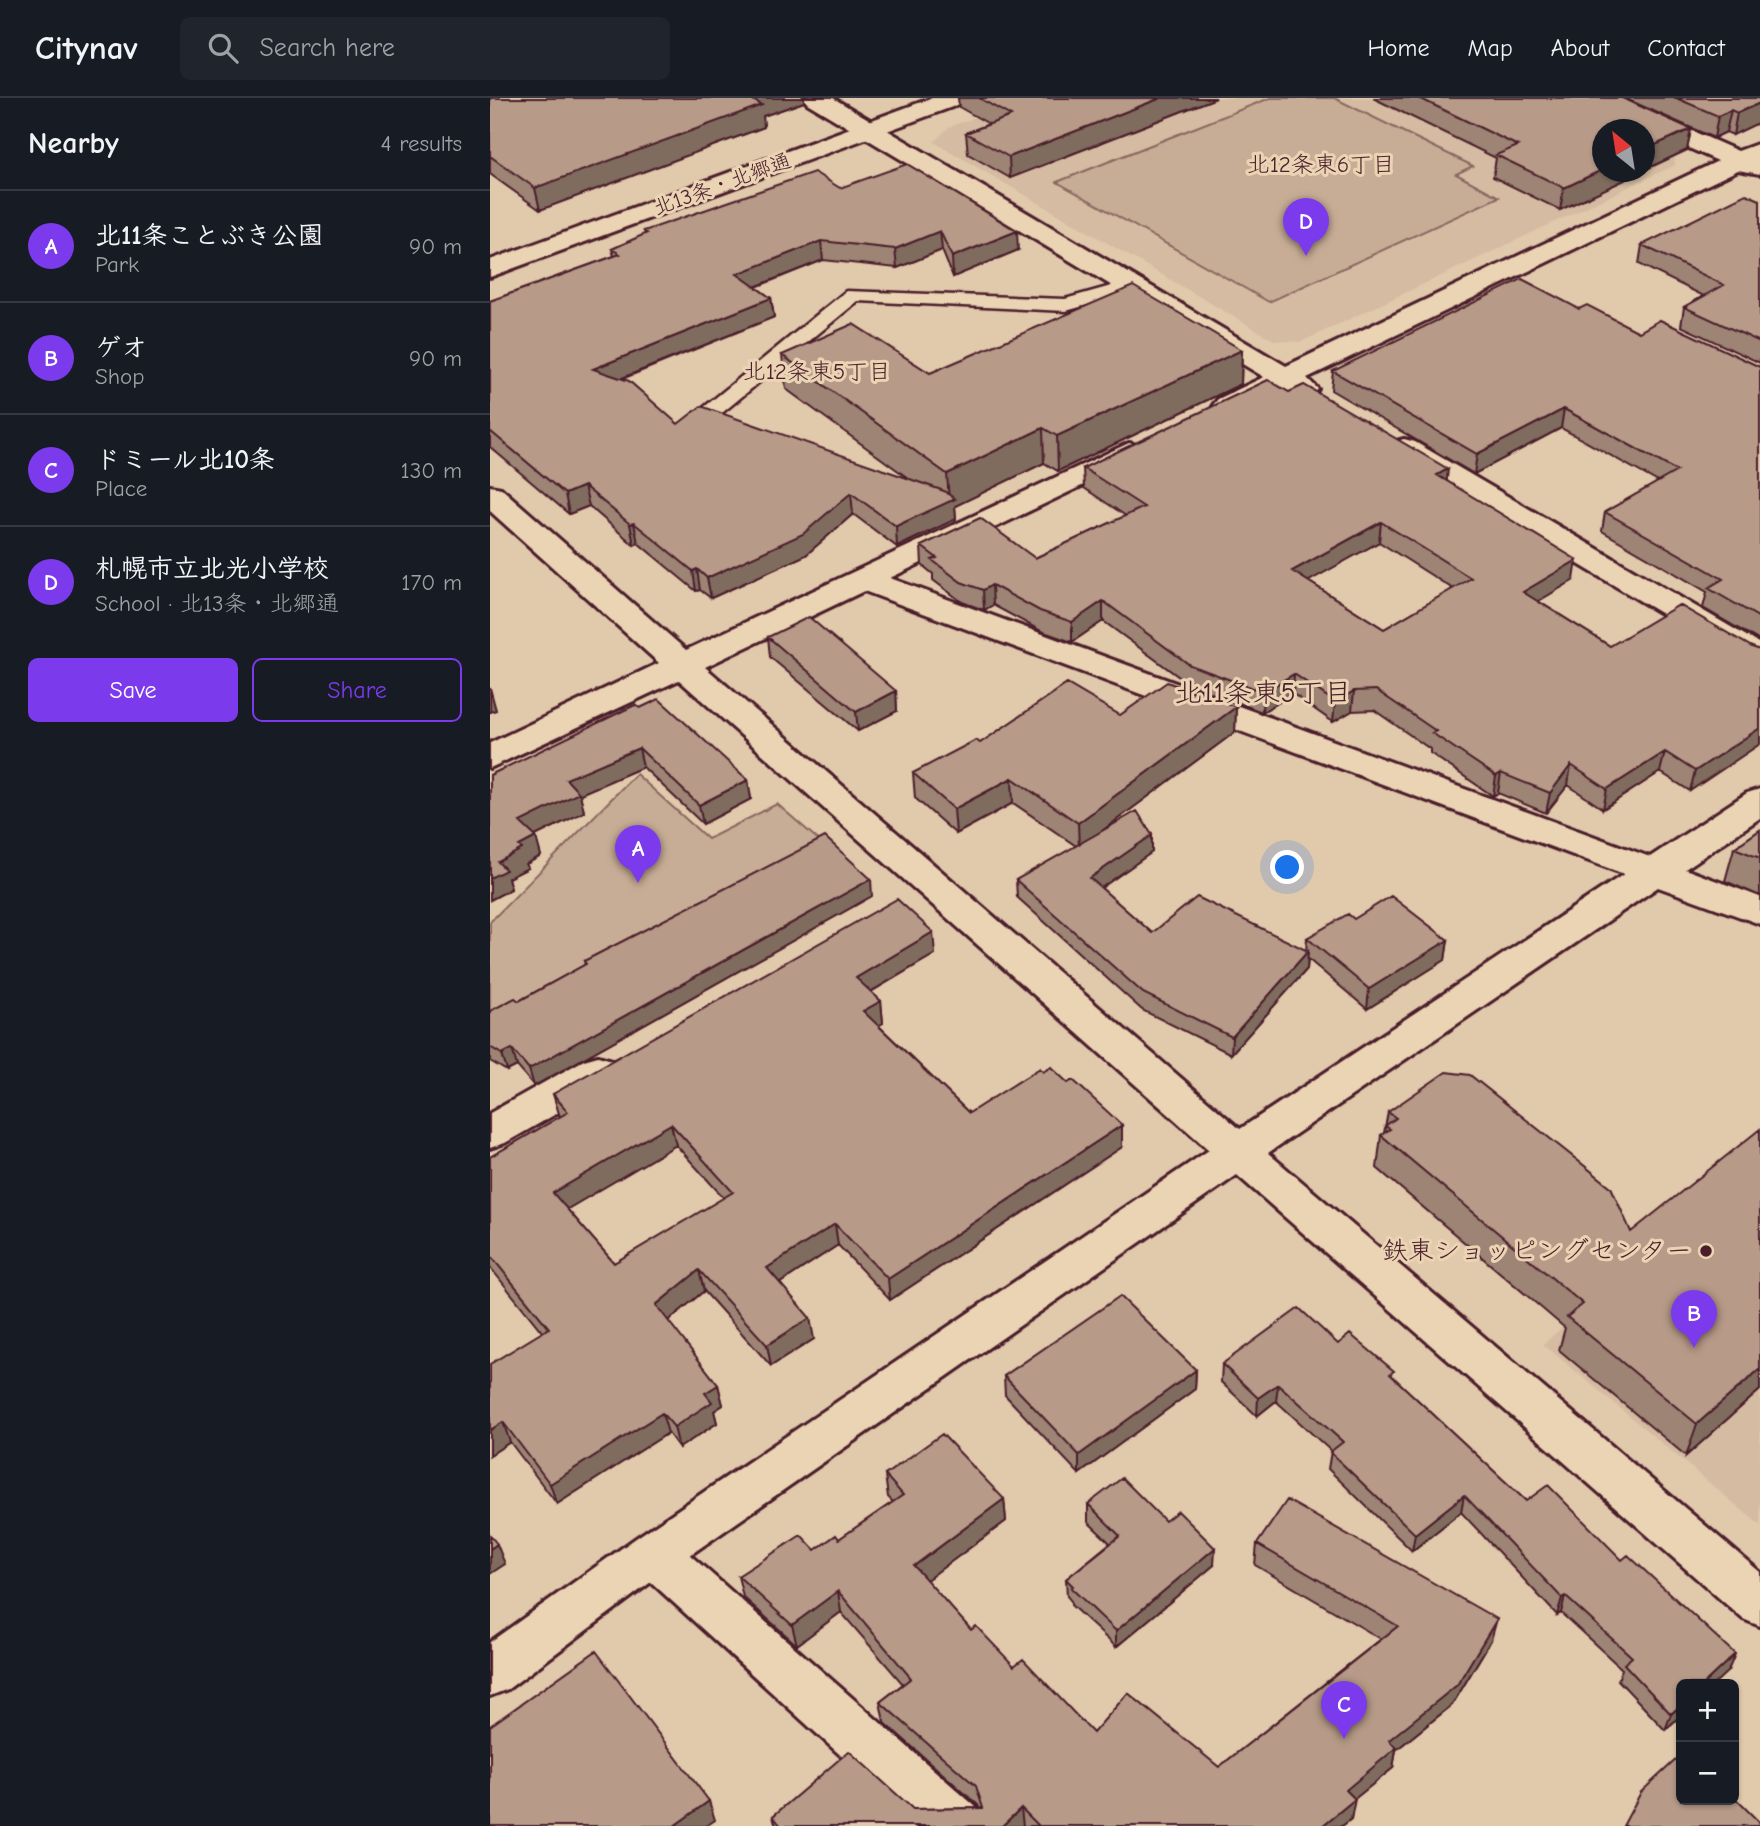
<!DOCTYPE html>
<html lang="en">
<head>
<meta charset="utf-8">
<style>
  :root { --surface:#171b24; --page:#20242c; --text:#f1f3f6; --muted:#9ea1a6; --line:#363941; --accent:#7c3aed }
  body { margin:0; font-family:"Comic Neue","Klee One",sans-serif; background:var(--page); color:var(--text) }
  .controls { position:absolute; right:21px; bottom:21px; display:grid; overflow:hidden; border-radius:10px; box-shadow:0 2px 5px #0004 }
  .controls button { width:63px; height:63px; display:grid; place-items:center; padding:0; border:0; border-bottom:2px solid var(--line); background:var(--surface); color:var(--text); font:35px sans-serif }
  .compass { position:absolute; left:1102px; top:21px; width:63px; height:63px; border-radius:50%; background:var(--surface); box-shadow:0 2px 5px #0004; rotate:330deg }
  .you { position:absolute; left:798px; top:770px; width:24px; height:24px; margin:-18px; border:5px solid #fff; border-radius:50%; background:#1a73e8; box-shadow:0 0 0 10px #1a73e833 }
  .badge { display:grid; place-items:center; width:46px; height:46px; border-radius:50%; background:var(--accent); color:#fff; font-size:23px; font-weight:700 }
  .pin { position:absolute; translate:-50% -58px; filter:drop-shadow(0 2px 4px #0008) }
  .pin::after { content:''; position:absolute; top:37px; width:24px; height:21px; background:inherit; clip-path:polygon(0 0,100% 0,50% 100%) }
  .list { margin:0; padding:0; list-style:none }
  h2 { display:flex; justify-content:space-between; align-items:center; height:91px; margin:0; padding:0 28px; font-size:30px }
  h2 small { font-size:23px; font-weight:400; color:var(--muted) }
  .list li { display:grid; grid-template-columns:46px 1fr auto; gap:21px; align-items:center; box-sizing:border-box; height:112px; padding:0 28px; border-top:2px solid var(--line) }
  .list b { display:block; font-size:26px; white-space:nowrap }
  .list p { margin:0; font-size:23px; white-space:nowrap; color:var(--muted) }
  .list em { font-size:23px; font-style:normal; color:var(--muted) }
  .actions { display:flex; gap:14px; padding:21px 28px }
  .actions a { flex:1; padding:16px 0; border:2px solid var(--accent); border-radius:10px; text-align:center; font-size:24px; color:var(--accent) }
  .actions .main { background:var(--accent); color:#fff }
  .icon { flex:none; width:38px; height:38px; fill:none; stroke:currentColor; stroke-width:2; stroke-linecap:round; stroke-linejoin:round }
  .map { position:relative; flex:none; width:1270px; height:1728px; overflow:hidden }
  header { display:flex; align-items:center; gap:42px; box-sizing:border-box; height:98px; padding:0 35px; background:var(--surface); border-bottom:2px solid var(--line) }
  header strong { font-size:33px }
  nav { display:flex; gap:38px; margin-inline-start:auto; font-size:24px }
  .search { width:490px; height:63px; background:var(--page); display:flex; align-items:center; gap:18px; box-sizing:border-box; padding:0 24px; border-radius:10px; color:var(--muted); font-size:26px }
  main { display:flex }
  aside { flex:1; background:var(--surface) }
  .map>svg:first-child { display:block }
  .built { fill:#d4bba1 }
  .green { fill:#c8ad96; stroke:#896660; stroke-width:2 }
  .lines { fill:none; stroke-linecap:round; stroke-linejoin:round }
  .lane-casing { stroke:#4a1f2b; stroke-width:5 }
  .street-casing { stroke:#4a1f2b; stroke-width:6 }
  .secondary-casing { stroke:#4a1f2b; stroke-width:6 }
  .lane { fill:#ebd4b4; fill-rule:evenodd }
  .street { fill:#ebd4b4; fill-rule:evenodd }
  .secondary { fill:#ebd4b4; fill-rule:evenodd }
  .wall { fill:#9d8475; stroke:#4a1f2b; stroke-width:2; fill-rule:evenodd }
  .shaded-wall { fill:#806c5f; stroke:#4a1f2b; stroke-width:2 }
  .building { fill:#b79a88; stroke:#4a1f2b; stroke-width:2; fill-rule:evenodd }
  .poi-dot { fill:#4a1f2b; stroke:#ebd4b4; stroke-width:2.5 }
  .labels { text-anchor:middle; dominant-baseline:central; stroke-width:6; stroke-linejoin:round; paint-order:stroke }
  .far-street-label { font-size:21px; fill:#4a1f2b; stroke:#ebd4b4 }
  .far-neighbourhood-label { font-size:23px; fill:#4a1f2b; stroke:#ebd4b4 }
  .poi-label { font-size:26px; fill:#4a1f2b; stroke:#ebd4b4; text-anchor:end }
  .neighbourhood-label { font-size:28px; fill:#4a1f2b; stroke:#ebd4b4 }
</style>
</head>
<body>
<header>
<strong>Citynav</strong>
<div class="search"><svg class="icon" aria-label="search" viewBox="0 0 24 24"><circle cx="10" cy="10" r="6"/><path d="M15 15l6 6"/></svg>Search here</div>
<nav><a>Home</a><a>Map</a><a>About</a><a>Contact</a></nav>
</header>
<main>
<aside>
<h2>Nearby<small>4 results</small></h2>
<ul class="list">
<li><span class="badge">A</span><div><b>北11条ことぶき公園</b><p>Park</p></div><em>90 m</em></li>
<li><span class="badge">B</span><div><b>ゲオ</b><p>Shop</p></div><em>90 m</em></li>
<li><span class="badge">C</span><div><b>ドミール北10条</b><p>Place</p></div><em>130 m</em></li>
<li><span class="badge">D</span><div><b>札幌市立北光小学校</b><p>School · 北13条・北郷通</p></div><em>170 m</em></li>
</ul>
<div class="actions"><a class="main">Save</a><a>Share</a></div>
</aside>
<div class="map">
<svg width="1270" height="1728" viewBox="0 0 1270 1728">
  <rect width="100%" height="100%" fill="#e1c9ac"/>
  <filter id="ink" filterUnits="userSpaceOnUse"><feTurbulence type="fractalNoise" baseFrequency=".0143" numOctaves="2"/><feDisplacementMap in="SourceGraphic" scale="14" xChannelSelector="R" yChannelSelector="G"/><feConvolveMatrix kernelMatrix="1 2 1 2 8 2 1 2 1" color-interpolation-filters="sRGB"/></filter>
  <g filter="url(#ink)">
    <path class="built" d="M538,0H1059L1112,32V74H1154L1155,44L1184,57L1185,67L811,244L784,242L444,44L459,29Z
      M1270,1061V1427L1053,1246Z"/>
    <path class="green" d="M780,0H844L983,68L966,76L1009,99L779,204L567,84Z
      M146,676L218,741L287,706L332,745L0,919V824Z"/>
    <g class="lines">
      <g class="lane-casing">
        <path id="lane" d="M639,183L649,189L646,193L576,213L368,203L221,324H205L202,319L356,193L575,201Z"/>
      </g>
      <g class="street-casing">
        <path id="street" d="M314,0H343L796,268L1228,63L1098,5L1095,0H1127L1248,53L1270,45V76L1248,72L817,280L828,291L824,297L814,300L794,291L748,313L738,316L728,313L723,307L728,301L774,279L317,5Z
          M914,341L925,344L1270,546V570L1258,567L903,356L899,350L903,344Z
          M639,345L650,348L654,354L650,360L400,480L1160,759L1257,695L1270,691V720L1195,771L1270,799V826L1168,789L778,1055L1270,1474V1528L1253,1521L747,1077L200,1457L486,1709L493,1728H428L161,1484L18,1591L0,1598V1544L146,1440L719,1052L189,582L0,670V645L169,565L0,413V388L11,390L196,552ZM374,493L1134,776L750,1031L215,569Z
          M108,958L122,962L128,973L122,984L15,1045L0,1050V1015L94,962Z"/>
      </g>
      <g class="secondary-casing">
        <path id="secondary" d="M442,0H476L473,5L0,179V162Z"/>
      </g>
      <use href="#lane" class="lane"/>
      <use href="#street" class="street"/>
      <use href="#secondary" class="secondary"/>
    </g>
    <path class="wall" d="M0,0H314V4L273,18L274,29L50,112L0,76Z
      M468,0H726L520,80L478,56L476,35L499,26L469,9Z
      M883,0H1132L1201,31L1197,52L1070,112L1003,79L1006,60Z
      M1134,0H1270L1243,37L1236,34L1224,40Z
      M350,90L528,152L463,179L452,152L407,170L333,162L266,189L281,200L284,219L132,281L188,326L418,380L296,291L292,257L440,275L752,252L751,286L568,373L554,365L465,408L466,421L407,449L363,416L316,457L221,500L210,492L206,493L148,445L144,447L99,408L79,416L0,349V203L124,158L122,151L155,137L154,133Z
      M1270,102V265L1191,228L1194,209L1214,198L1149,166L1152,147Z
      M1089,211L1149,234L1270,269V543L1213,510L1217,494L1112,433L1115,414L1168,384L1071,330L984,376L841,292L843,273Z
      M593,370L957,383L1084,482L1048,503L1120,548L1262,549L1200,693L1170,674L1113,711L1078,687L1056,715L1008,695L1003,698L940,655V651L884,612L862,613L843,624L803,596L772,614L700,587L613,523L582,544L551,533L503,507L494,512L472,504L443,482V476L432,467L431,448L545,460L636,418L594,390ZM889,444L963,491L894,531L818,483Z
      M278,539L406,593L407,613L368,633L280,559Z
      M746,609L745,634L610,734L662,737V754L611,790L662,835L816,853L817,840L864,821L958,842L955,862L877,911L818,861L817,871L741,956L652,912L527,799L526,782L586,748L523,705L466,736L425,700L423,675L490,645L630,617Z
      M150,610L258,682L261,701L213,726L153,669L90,696L94,714L45,738L51,758L36,766L38,770L18,780L21,791L0,802V677Z
      M1270,732V798L1235,783L1244,750Z
      M382,798L44,988L27,968L17,973L0,963V913L29,903L95,867L94,863Z
      M445,856L381,894L391,903L393,925L388,927L479,1015L632,1049L400,1202L348,1147L290,1185L324,1241L281,1268L214,1193L178,1223L228,1287L233,1307L224,1313L227,1325L189,1350L178,1335L67,1406L20,1344L0,1357L52,1234L0,1169V1059L70,1019L63,996ZM186,1047L234,1100L124,1165L77,1111Z
      M898,1014L1141,1134L1270,1292L1196,1358L1069,1252L1075,1230L887,1070L891,1037L894,1035Z
      M848,1246L903,1279L1036,1403L1238,1573L1191,1586V1617L1175,1632L1128,1582L1132,1571L1071,1515L1067,1517L971,1414L922,1453L838,1371L841,1353L786,1303L767,1318L731,1284L732,1266Z
      M706,1272L705,1291L589,1376L515,1297L514,1278Z
      M395,1377L514,1401L516,1423L436,1482L481,1532L603,1635L729,1669L891,1541L765,1467L767,1446L1001,1542L962,1607L906,1652L903,1670L864,1701L861,1721L852,1728H286L283,1718L423,1711L489,1710L488,1707L394,1624L390,1604L413,1586L351,1514L307,1547L253,1499L248,1478L325,1452L349,1441L403,1404L398,1399Z
      M598,1406L675,1423L724,1467L626,1549L581,1507V1503L577,1498L576,1481L620,1445L598,1424Z"/>
    <path class="shaded-wall" d="M261,0H314V4L273,18L274,29L50,112L45,90Z
      M671,0H726L520,80L519,59Z
      M1270,5V24L1243,37L1247,15Z
      M1241,12L1236,34L1224,40L1228,18Z
      M1201,31L1197,52L1154,72V52Z
      M1112,72V74H1152L1070,112L1074,90Z
      M450,133L452,152L407,170L405,151Z
      M527,133L528,152L463,179L462,159Z
      M331,143L333,162L249,195L247,176Z
      M281,200L284,219L107,290L103,271Z
      M752,252L751,286L568,373L567,338Z
      M1074,311L1071,330L984,376L987,356Z
      M553,330L554,365L465,408L466,421L407,449L406,428L459,403L457,376Z
      M958,371L956,391L947,377Z
      M94,388L99,408L79,416L75,396Z
      M361,395L363,416L316,457L221,500L217,480Z
      M891,424L889,444L801,493L802,473Z
      M144,425L148,445L144,447L140,426Z
      M1087,462L1084,482L1030,514L1033,494Z
      M207,471L210,492L206,493L203,473Z
      M502,487L503,507L494,512L493,492Z
      M613,503V523L582,544V524Z
      M804,576L803,596L772,614L773,594Z
      M0,590L6,612L0,614Z
      M406,593L407,613L368,633L366,614Z
      M864,593L862,613L843,624L845,604Z
      M746,609L745,634L589,750L588,725Z
      M1270,630V646L1200,693L1205,673Z
      M149,650L153,669L90,696L94,714L35,743L30,724L76,681Z
      M1175,654L1170,674L1113,711L1117,691Z
      M1081,667L1078,687L1056,715L1060,695Z
      M1011,675L1008,695L1003,698L1006,678Z
      M522,680L523,705L466,736L464,711Z
      M258,682L261,701L213,726L209,707Z
      M662,737V754L601,797L600,780Z
      M46,739L51,758L36,766L38,770L18,780L21,791L0,802V780L8,764L29,748Z
      M381,781L382,798L44,988L39,971Z
      M443,834L445,856L368,901L366,880Z
      M958,842L955,862L877,911L879,891Z
      M818,853L817,871L741,956L742,939Z
      M391,903L393,925L376,935L373,913Z
      M22,951L27,968L17,973L12,956Z
      M181,1026L186,1047L69,1116L63,1095Z
      M632,1027V1049L400,1202L398,1181Z
      M345,1126L348,1147L281,1191L277,1170Z
      M209,1172L214,1193L172,1228L166,1207Z
      M320,1220L324,1241L281,1268L277,1247Z
      M1270,1271V1292L1196,1358L1207,1326Z
      M706,1272L705,1291L589,1376V1357Z
      M788,1286L786,1303L767,1318L768,1300Z
      M228,1287L233,1307L224,1313L227,1325L189,1350L184,1329L215,1295Z
      M172,1315L178,1335L67,1406L60,1386Z
      M13,1324L20,1344L0,1357V1332Z
      M974,1397L971,1414L922,1453L925,1436Z
      M514,1401L516,1423L427,1489L424,1468Z
      M7,1446L15,1466L0,1476V1451Z
      M725,1450L724,1467L626,1549V1533Z
      M348,1493L351,1514L307,1547L302,1527Z
      M1075,1498L1071,1515L1067,1517L1072,1500Z
      M1007,1521L1001,1542L962,1607L906,1652L903,1670L852,1711L856,1692L899,1642Z
      M1245,1556L1238,1573L1224,1586H1213Z
      M1191,1607V1617L1175,1632L1181,1616Z
      M865,1701L861,1721L852,1728H832Z
      M219,1703L225,1722L216,1728H184Z
      M531,1710L533,1728H512Z"/>
    <path class="building" d="M0,0H261H259L272,7L45,90L0,58Z
      M489,0H671L519,59L476,35L521,18Z
      M929,0H1132L1201,31L1154,52V32H1112V72L1074,90L1006,57L1028,48Z
      M1186,0H1270V5L1247,15L1241,12L1228,18Z
      M417,66L527,133L462,159L450,133L405,151L331,143L247,176L281,200L103,271L139,283L188,326L211,308L454,393L465,401L406,428L361,395L313,436L217,480L207,471L203,473L144,425L140,426L94,388L75,396L0,333V203L130,156L122,151L157,135L154,133L324,74L350,90Z
      M1256,96L1270,102V244L1194,209L1234,187L1152,147Z
      M1032,181L1089,211L1097,207L1149,234L1170,222L1270,269V520L1218,490L1233,481L1115,414L1187,373L1074,311L987,356L843,273Z
      M643,188L752,252L567,338L553,330L457,376L292,257L363,226L440,275Z
      M778,282L799,294L814,287L958,371L947,377L1087,462L1033,494L1120,548L1189,507L1262,549L1270,552V630L1205,673L1175,654L1117,691L1081,667L1060,695L1011,675L1006,678L942,635L946,633L886,592L864,593L845,604L804,576L773,594L700,567L613,503L582,524L550,513L502,487L493,492L471,484L442,462L447,460L431,448L490,420L545,460L654,409L593,370ZM891,424L981,480L894,531L802,473Z
      M319,519L406,593L366,614L278,539Z
      M677,584L746,609L588,725L522,680L464,711L423,675L486,642L490,645L577,586L630,617Z
      M169,601L258,682L209,707L149,650L76,681L89,695L30,724L46,739L29,748L32,751L8,764L16,772L0,780V677L145,607L150,610Z
      M647,713L662,737L600,780L662,835L707,799L818,853L742,939L653,895L526,782Z
      M1270,732V760L1244,750Z
      M335,739L381,781L39,971L22,951L12,956L0,949V913L25,900L29,903L96,866L94,863Z
      M901,798L958,842L879,891L817,840L858,816L864,821Z
      M407,801L443,834L366,880L391,903L373,913L479,1015L550,970L553,974L561,969L578,985L583,982L632,1027L398,1181L345,1126L277,1170L320,1220L277,1247L209,1172L166,1207L228,1287L215,1295L222,1304L184,1329L172,1315L60,1386L13,1324L0,1332V1266L59,1230L0,1157V1059L78,1014L63,996ZM181,1026L243,1094L124,1165L63,1095Z
      M956,974L980,977L1121,1089L1141,1134L1270,1031V1271L1207,1326L1077,1219L1093,1206L891,1037L900,1031L895,1028L906,1020L898,1014Z
      M630,1198L706,1272L589,1357L514,1278Z
      M809,1210L848,1246L860,1236L904,1273L900,1276L1036,1403L1058,1387L1132,1462L1138,1457L1245,1556L1213,1586H1191V1607L1181,1616L1134,1566L1142,1559L1075,1498L1072,1500L974,1397L925,1436L840,1354L853,1344L788,1286L768,1300L732,1266Z
      M452,1336L514,1401L424,1468L481,1532L486,1528L524,1568L533,1561L603,1635L638,1595L729,1669L908,1528L767,1446L797,1402L1007,1521L967,1587L899,1642L906,1650L856,1692L865,1701L832,1728H549L531,1710L512,1728H291L283,1718L359,1653L423,1711L493,1710L486,1688L390,1604L421,1580L348,1493L302,1527L248,1478L311,1437L325,1452L346,1437L349,1441L413,1397L395,1377Z
      M632,1380L675,1423L688,1413L725,1450L626,1533L581,1490L583,1488L576,1481L630,1438L598,1406Z
      M0,1437L7,1446L0,1451Z
      M106,1553L219,1703L184,1728H0V1628Z
      M1191,1657V1702H1244V1699L1270,1725V1728H1133L1151,1694Z"/>
  </g>
  <circle class="poi-dot" cx="1216" cy="1153" r="7"/>
  <g class="labels">
    <g class="far-street-label">
      <text transform="translate(232 86) rotate(-20)">北13条・北郷通</text>
    </g>
    <g class="far-neighbourhood-label">
      <text x="831" y="66">北12条東6丁目</text>
      <text x="327" y="273">北12条東5丁目</text>
    </g>
    <g class="poi-label">
      <text x="1202" y="1153">鉄東ショッピングセンター</text>
    </g>
    <g class="neighbourhood-label">
      <text x="773" y="595">北11条東5丁目</text>
    </g>
  </g>
</svg>
<div class="controls">
<button>+</button>
<button>−</button>
</div>
<svg class="compass" viewBox="-18 -18 36 36"><path d="M0-13l5 13h-10z" fill="#e53935"/><path d="M0 13l5-13h-10z" fill="#9ea1a6"/></svg>
<div class="you"></div>
<div class="pin badge" style="left:148px;top:785px">A</div>
<div class="pin badge" style="left:1204px;top:1250px">B</div>
<div class="pin badge" style="left:854px;top:1641px">C</div>
<div class="pin badge" style="left:816px;top:158px">D</div>
</div>
</main>
</body>
</html>
